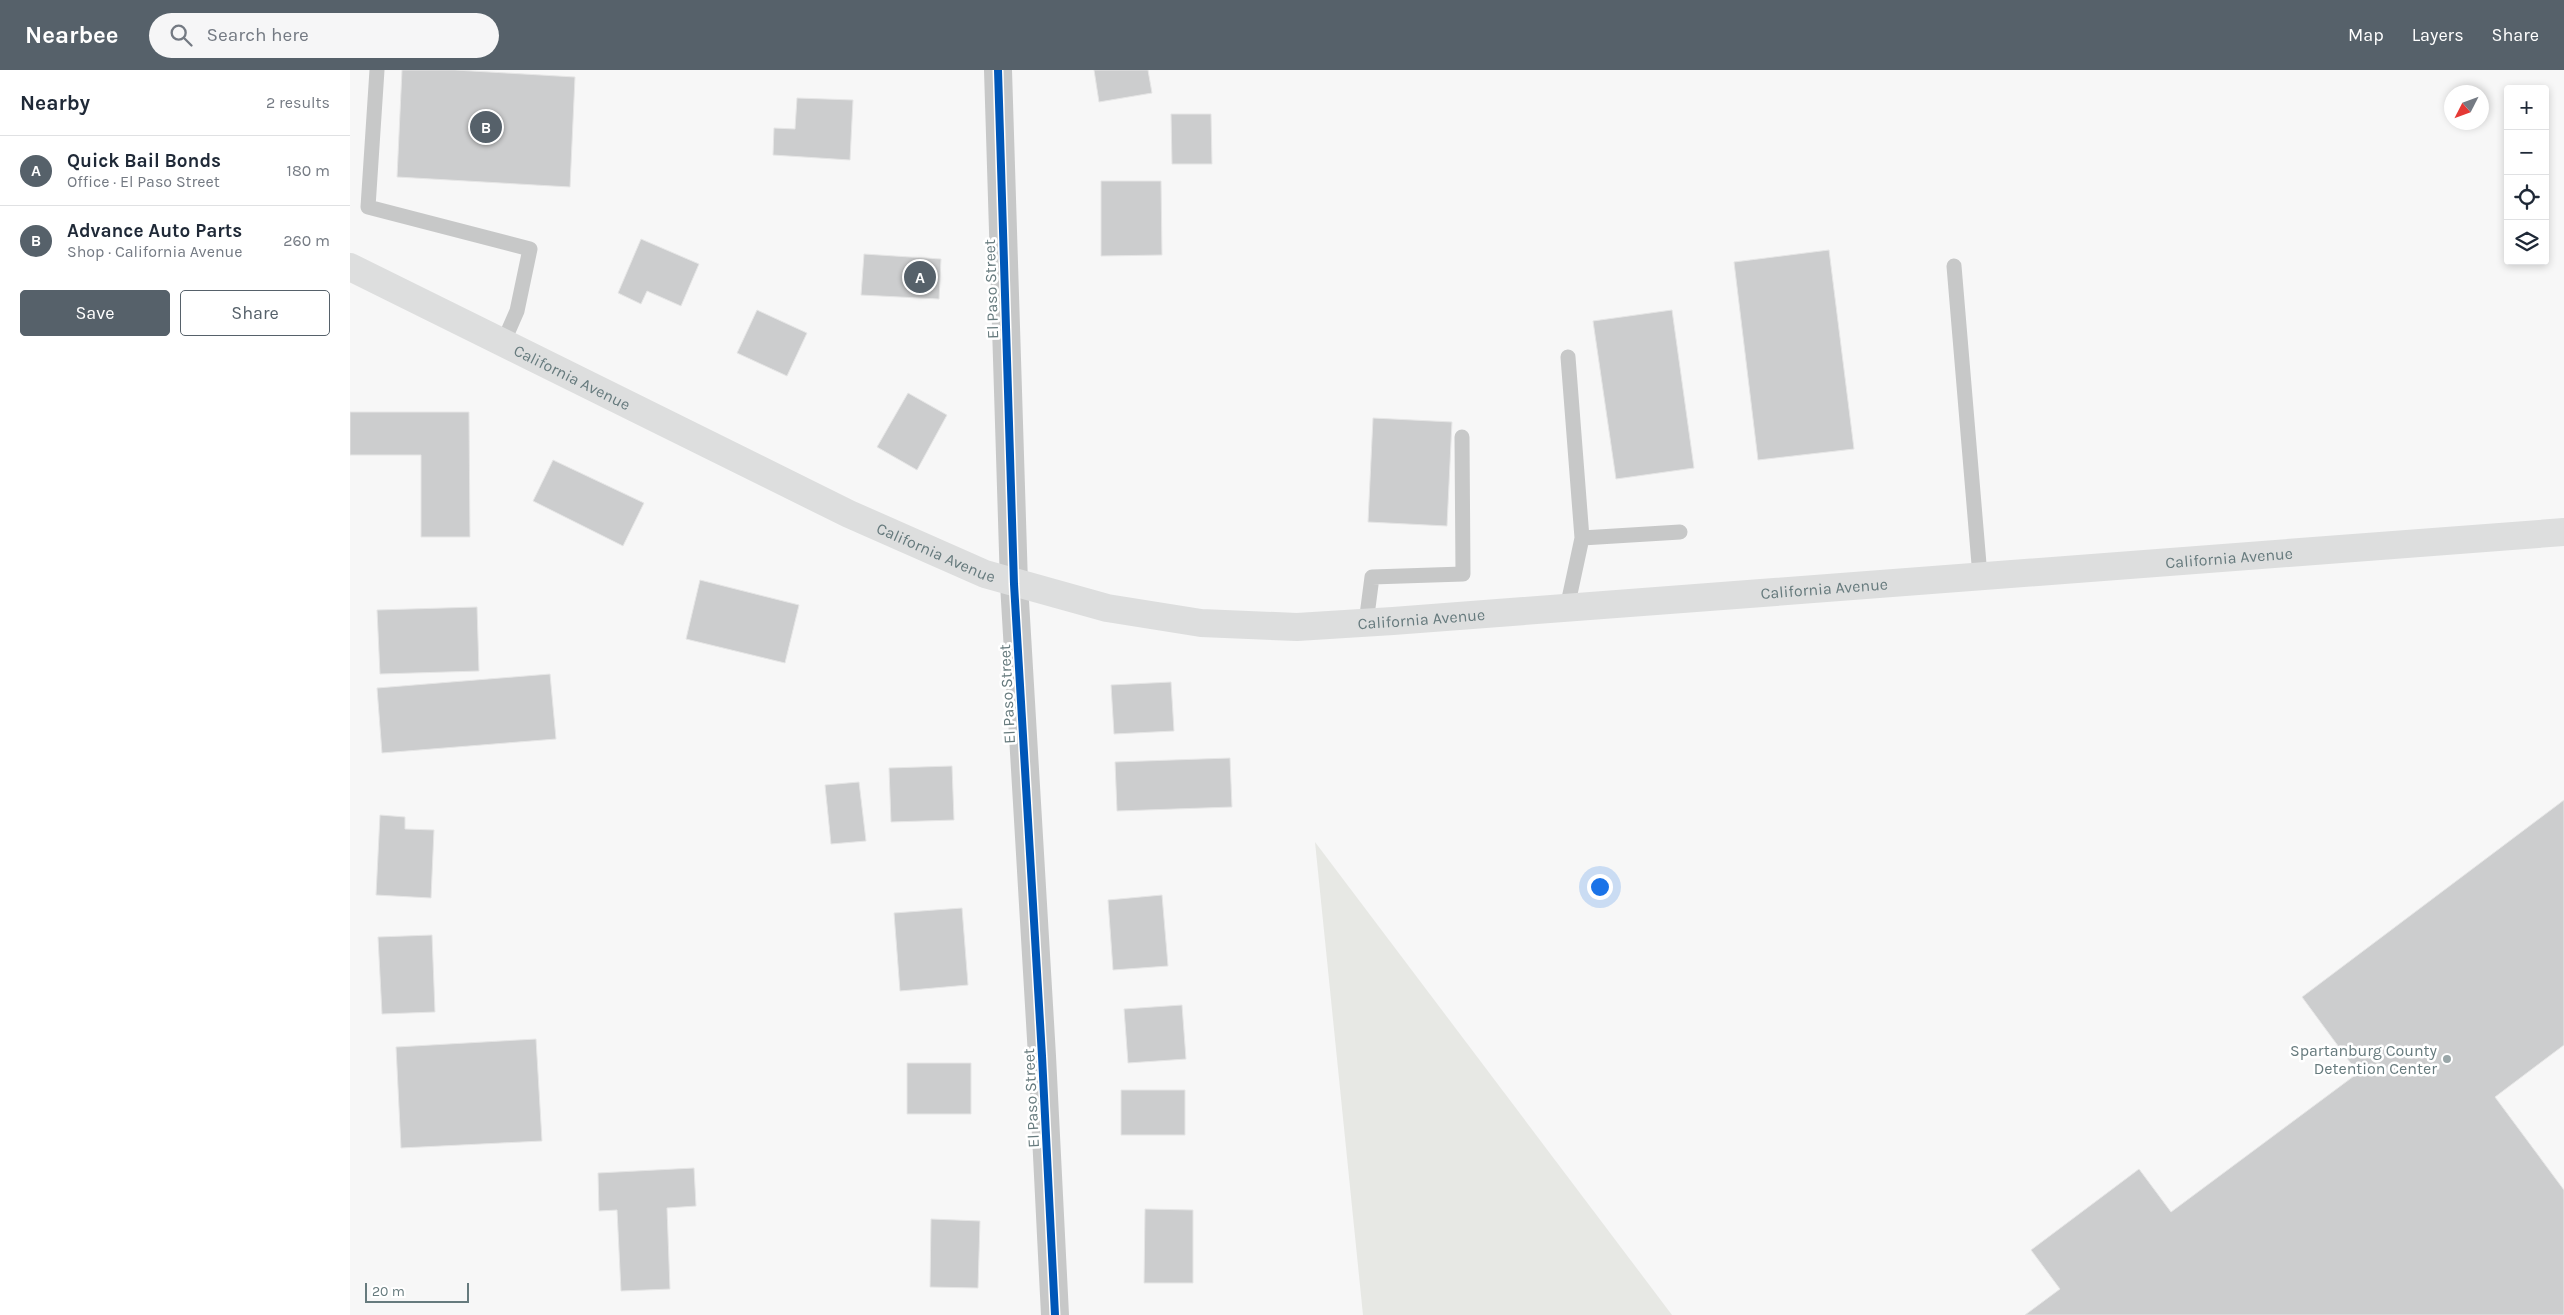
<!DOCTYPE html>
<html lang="en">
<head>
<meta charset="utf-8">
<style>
  :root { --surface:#fff; --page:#f6f6f7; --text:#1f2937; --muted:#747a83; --line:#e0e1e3; --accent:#56616a }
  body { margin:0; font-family:Karla,sans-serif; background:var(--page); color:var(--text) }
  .controls { position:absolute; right:15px; top:15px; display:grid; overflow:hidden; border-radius:5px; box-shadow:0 2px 8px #0003 }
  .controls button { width:45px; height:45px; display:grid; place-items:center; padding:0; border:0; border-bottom:1px solid var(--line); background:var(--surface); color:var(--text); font:25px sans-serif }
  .compass { position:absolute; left:2094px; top:15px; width:45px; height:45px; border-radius:50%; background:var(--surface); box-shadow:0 2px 8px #0003; rotate:228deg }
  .scale { position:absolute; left:15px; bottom:12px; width:104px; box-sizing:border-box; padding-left:5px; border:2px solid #667a7d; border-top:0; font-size:14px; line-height:18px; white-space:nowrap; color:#667a7d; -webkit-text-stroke:4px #fff; paint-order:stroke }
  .you { position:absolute; left:1249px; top:816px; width:18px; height:18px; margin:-12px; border:4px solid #fff; border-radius:50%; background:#1a73e8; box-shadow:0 0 0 8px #1a73e833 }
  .badge { display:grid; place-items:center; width:32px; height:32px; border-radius:50%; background:var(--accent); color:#fff; font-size:16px; font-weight:700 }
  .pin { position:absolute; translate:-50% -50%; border:2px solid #fff; box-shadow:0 1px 5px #0006 }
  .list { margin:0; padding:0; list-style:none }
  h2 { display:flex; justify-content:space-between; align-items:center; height:65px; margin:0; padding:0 20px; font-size:21px }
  h2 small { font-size:16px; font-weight:400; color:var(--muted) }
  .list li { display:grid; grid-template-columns:32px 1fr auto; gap:15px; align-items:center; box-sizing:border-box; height:70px; padding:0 20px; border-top:1px solid var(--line) }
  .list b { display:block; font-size:19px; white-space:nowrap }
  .list p { margin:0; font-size:16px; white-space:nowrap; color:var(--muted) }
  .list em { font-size:16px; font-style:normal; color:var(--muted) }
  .actions { display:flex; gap:10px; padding:15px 20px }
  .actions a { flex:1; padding:11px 0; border:1px solid var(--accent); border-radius:5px; text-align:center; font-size:18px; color:var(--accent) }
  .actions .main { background:var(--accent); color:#fff }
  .icon { flex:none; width:28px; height:28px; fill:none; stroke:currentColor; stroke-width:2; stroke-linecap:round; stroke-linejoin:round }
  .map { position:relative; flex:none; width:2214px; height:1245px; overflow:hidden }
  header { display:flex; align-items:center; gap:30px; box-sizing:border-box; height:70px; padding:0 25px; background:var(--accent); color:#fff }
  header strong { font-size:24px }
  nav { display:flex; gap:28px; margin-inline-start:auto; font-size:18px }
  .search { width:350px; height:45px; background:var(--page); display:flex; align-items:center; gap:12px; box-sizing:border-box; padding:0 18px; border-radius:28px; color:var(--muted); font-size:19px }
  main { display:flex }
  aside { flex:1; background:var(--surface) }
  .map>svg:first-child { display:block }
  .green { fill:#e7e8e4 }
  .building { fill:#cccdce; stroke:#e6e6e6 }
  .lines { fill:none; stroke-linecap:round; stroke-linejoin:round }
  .lane { stroke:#c7c8c8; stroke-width:15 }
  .street { stroke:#c7c8c8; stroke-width:28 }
  .secondary { stroke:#dddede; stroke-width:28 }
  .cycleway-casing { stroke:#fff; stroke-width:11 }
  .cycleway { stroke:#0057b8; stroke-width:8 }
  .poi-dot { fill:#99a6a8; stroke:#fff; stroke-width:2 }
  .labels { text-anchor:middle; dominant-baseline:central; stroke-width:5; stroke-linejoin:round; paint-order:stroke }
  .street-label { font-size:16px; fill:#667a7d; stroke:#fff }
  .poi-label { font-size:16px; fill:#667a7d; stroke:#fff; text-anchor:end }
</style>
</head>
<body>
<header>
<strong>Nearbee</strong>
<div class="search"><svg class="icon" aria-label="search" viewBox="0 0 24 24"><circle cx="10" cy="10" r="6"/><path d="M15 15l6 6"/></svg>Search here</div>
<nav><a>Map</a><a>Layers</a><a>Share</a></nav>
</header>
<main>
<aside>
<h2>Nearby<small>2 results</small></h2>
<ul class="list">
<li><span class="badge">A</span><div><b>Quick Bail Bonds</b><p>Office · El Paso Street</p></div><em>180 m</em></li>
<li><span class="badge">B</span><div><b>Advance Auto Parts</b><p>Shop · California Avenue</p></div><em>260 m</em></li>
</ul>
<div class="actions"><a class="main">Save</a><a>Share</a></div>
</aside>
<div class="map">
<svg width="2214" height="1245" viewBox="0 0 2214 1245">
  <rect width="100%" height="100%" fill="#f7f7f7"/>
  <path class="green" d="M965,772L1322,1245H1013Z"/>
  <path class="building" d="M52,0H105L225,7L220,117L47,107Z
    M744,0H798L802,23L749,32Z
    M447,28L503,30L500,90L423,85L424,58L445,59Z
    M821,44H861L862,94H822Z
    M751,111H811L812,185L751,186Z
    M291,169L349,194L331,236L297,221L291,234L268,223Z
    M1479,180L1504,379L1408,390L1384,192Z
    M514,184L591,189L589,229L511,225Z
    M407,240L457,263L437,306L387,283Z
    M1322,240L1344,398L1266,409L1243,251Z
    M558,323L597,345L567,400L527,377Z
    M0,342H119L120,467H71V385H0Z
    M1023,348L1102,352L1097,456L1018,452Z
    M203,390L294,433L273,476L183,431Z
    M350,510L449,535L435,593L336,569Z
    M127,537L129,601L30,604L27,540Z
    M200,604L206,669L32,683L27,618Z
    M821,612L824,661L764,664L761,615Z
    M880,688L882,737L767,741L765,692Z
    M602,696L604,750L541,752L539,698Z
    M509,712L516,771L481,774L475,715Z
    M2214,730V975L2145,1027L2214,1120V1245H1675L1710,1219L1681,1180L1789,1099L1821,1142L2008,1003L1952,927Z
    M30,745L55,747V759L84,760L81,828L26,825Z
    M812,825L818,896L763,900L758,830Z
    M612,838L618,915L550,921L544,843Z
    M82,865L85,942L32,944L28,867Z
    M832,935L836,989L778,993L774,939Z
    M186,969L192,1071L51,1078L46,977Z
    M557,993H621V1044H557Z
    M771,1020H835V1065H771Z
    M344,1098L346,1136L317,1138L320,1219L271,1221L267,1140L249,1141L248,1103Z
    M795,1139L843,1140V1213H794Z
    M581,1149L630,1151L628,1218L580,1217Z"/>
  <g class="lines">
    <path class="lane" d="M27,0L18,137L180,179L167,241L153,273
      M1604,196L1630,506
      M1232,468L1330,462
      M1217,538L1232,468L1218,287
      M1016,553L1022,507L1113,504L1112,367"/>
    <path class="street" d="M648,0L664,514L692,986L705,1245"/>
    <path class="secondary" id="s1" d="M0,197L499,444L635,504L757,538L851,553L947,557L1043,551L2214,462"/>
    <g class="cycleway-casing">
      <path id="cycleway" d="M648,0L664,514L692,986L705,1245"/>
    </g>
    <use href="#cycleway" class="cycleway"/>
  </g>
  <circle class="poi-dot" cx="2097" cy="989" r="5"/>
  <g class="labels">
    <g class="street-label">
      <text transform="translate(641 219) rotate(-92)">El Paso Street</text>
      <text stroke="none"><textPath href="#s1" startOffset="248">California Avenue</textPath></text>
      <text stroke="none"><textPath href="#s1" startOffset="652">California Avenue</textPath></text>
      <text stroke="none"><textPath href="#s1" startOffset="1958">California Avenue</textPath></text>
      <text stroke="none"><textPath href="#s1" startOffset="1552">California Avenue</textPath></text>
      <text stroke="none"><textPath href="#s1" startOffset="1148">California Avenue</textPath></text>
      <text transform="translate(657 624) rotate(-93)">El Paso Street</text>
      <text transform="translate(681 1028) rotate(-93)">El Paso Street</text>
    </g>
    <g class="poi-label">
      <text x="2087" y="980">Spartanburg County<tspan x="2087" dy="18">Detention Center</tspan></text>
    </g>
  </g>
</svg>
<div class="controls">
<button>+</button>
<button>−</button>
<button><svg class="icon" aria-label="locate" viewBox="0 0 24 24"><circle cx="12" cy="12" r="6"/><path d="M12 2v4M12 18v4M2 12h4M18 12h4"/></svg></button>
<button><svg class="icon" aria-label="layers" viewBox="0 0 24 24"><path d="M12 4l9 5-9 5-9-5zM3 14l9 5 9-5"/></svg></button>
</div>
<svg class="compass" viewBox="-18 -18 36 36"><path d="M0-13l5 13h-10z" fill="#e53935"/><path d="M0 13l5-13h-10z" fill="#747a83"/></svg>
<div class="scale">20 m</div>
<div class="you"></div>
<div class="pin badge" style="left:570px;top:207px">A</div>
<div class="pin badge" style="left:136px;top:57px">B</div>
</div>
</main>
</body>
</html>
